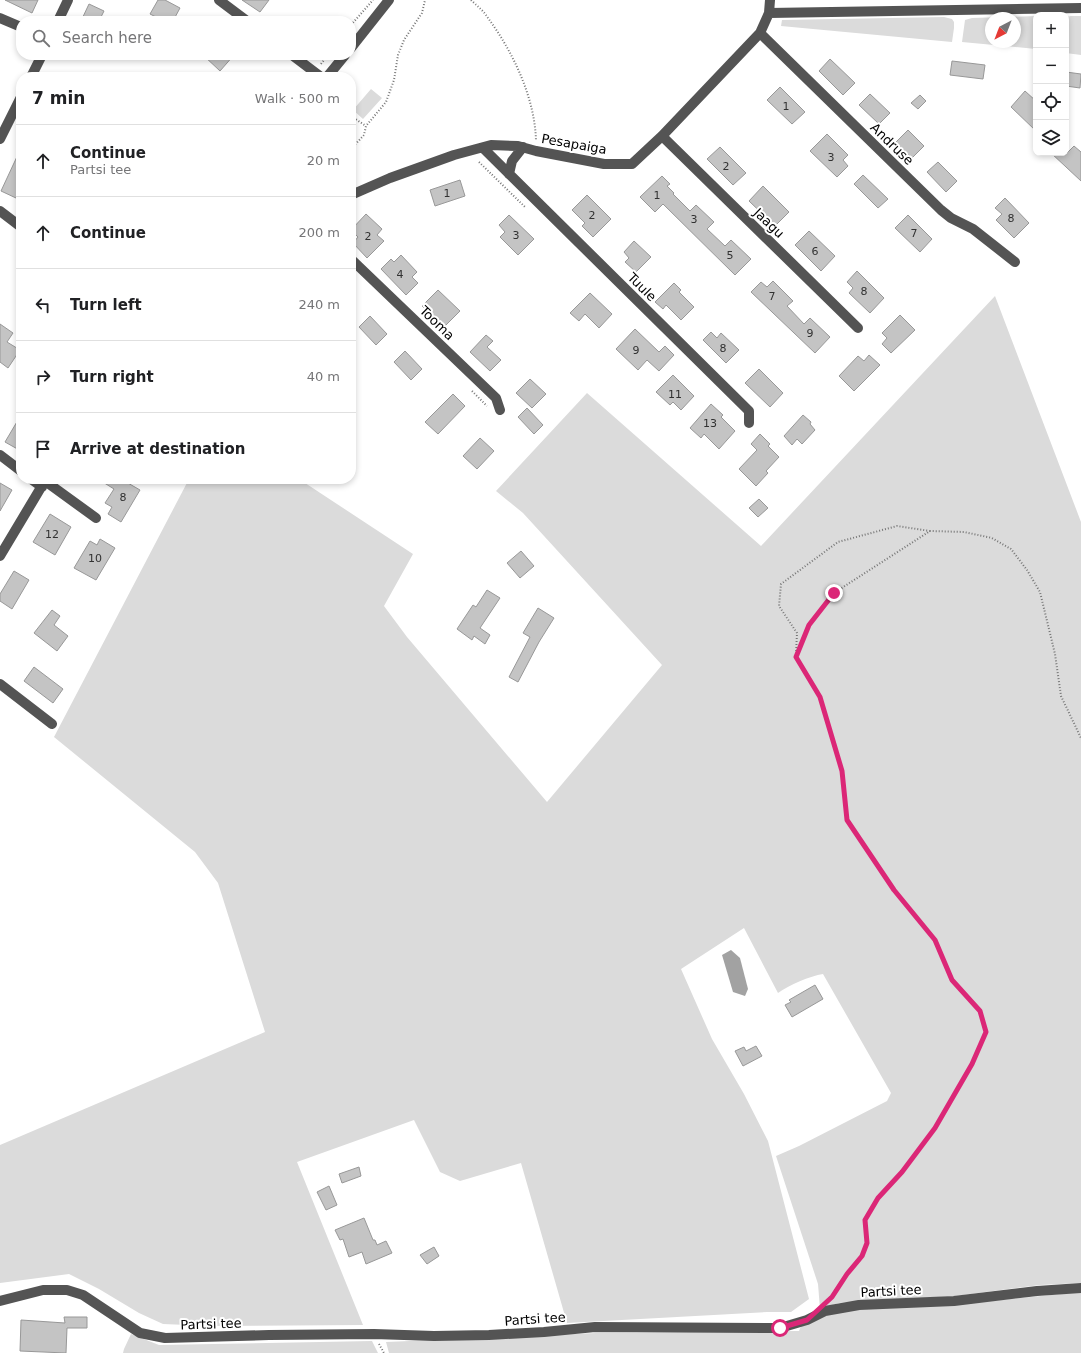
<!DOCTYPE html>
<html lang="en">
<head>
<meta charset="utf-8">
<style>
  :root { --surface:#fff; --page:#f2f2f2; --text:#202124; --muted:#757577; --line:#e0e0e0 }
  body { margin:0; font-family:"DejaVu Sans",sans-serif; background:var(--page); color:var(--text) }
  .controls { position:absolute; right:12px; top:12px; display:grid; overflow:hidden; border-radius:8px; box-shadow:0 2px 6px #0003 }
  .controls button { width:36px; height:36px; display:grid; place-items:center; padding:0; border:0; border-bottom:1px solid var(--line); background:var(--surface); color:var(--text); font:20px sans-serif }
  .compass { position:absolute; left:985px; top:12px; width:36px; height:36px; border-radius:50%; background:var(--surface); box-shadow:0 2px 6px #0003; rotate:222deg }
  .stop { position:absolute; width:12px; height:12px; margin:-9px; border:3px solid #db2777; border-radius:50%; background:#fff }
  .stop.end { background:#db2777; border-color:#fff; box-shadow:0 1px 4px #0008 }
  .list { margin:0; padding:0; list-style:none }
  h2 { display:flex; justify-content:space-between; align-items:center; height:52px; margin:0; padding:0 16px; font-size:17px }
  h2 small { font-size:13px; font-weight:400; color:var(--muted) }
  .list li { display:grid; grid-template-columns:26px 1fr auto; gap:12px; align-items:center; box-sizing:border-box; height:72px; padding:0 16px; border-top:1px solid var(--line) }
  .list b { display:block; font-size:15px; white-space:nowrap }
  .list p { margin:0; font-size:13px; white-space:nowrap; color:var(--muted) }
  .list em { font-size:13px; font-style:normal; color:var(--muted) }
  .icon { flex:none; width:22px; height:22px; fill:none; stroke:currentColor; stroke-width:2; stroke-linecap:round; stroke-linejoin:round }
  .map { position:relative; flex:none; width:1081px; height:1353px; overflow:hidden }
  .search { position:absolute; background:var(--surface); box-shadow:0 2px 6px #0003; left:16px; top:16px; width:340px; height:44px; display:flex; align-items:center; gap:10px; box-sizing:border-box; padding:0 14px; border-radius:16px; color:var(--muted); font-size:15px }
  .panel { position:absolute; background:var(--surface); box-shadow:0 2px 6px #0003; left:16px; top:72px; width:340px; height:412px; border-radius:16px }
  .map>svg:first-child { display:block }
  .green { fill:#dbdbdb; fill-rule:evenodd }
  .water { fill:#a2a2a2 }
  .building { fill:#c4c4c4; stroke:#989898 }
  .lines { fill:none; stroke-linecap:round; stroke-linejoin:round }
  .path { stroke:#767676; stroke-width:2; stroke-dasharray:1 2; stroke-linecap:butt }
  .minor { stroke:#545454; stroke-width:10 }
  .route { stroke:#db2777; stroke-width:5 }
  .labels { text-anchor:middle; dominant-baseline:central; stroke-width:4; stroke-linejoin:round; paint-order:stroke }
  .number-label { font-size:11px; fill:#313131 }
  .street-label { font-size:13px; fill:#000; stroke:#fff }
</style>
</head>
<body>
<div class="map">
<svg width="1081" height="1353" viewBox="0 0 1081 1353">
  <rect width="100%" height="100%" fill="#fff"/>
  <path class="green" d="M1036,16V49L962,42L965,20L972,18ZM991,18H1015V42H991Z
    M1071,16H1081V55L1066,53V17Z
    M944,17L952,19L954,22V28L952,42L781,26L782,20Z
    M371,89L382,98L363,119L353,110Z
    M995,296L1081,522V1283L1040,1285L955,1296L839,1303L820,1309L818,1284L776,1156L799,1146L887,1101L891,1093L823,974C810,976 789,985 778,993L744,928L681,969L712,1039L744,1094L768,1141L809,1299L791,1312H767L567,1323L521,1163L460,1181L440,1172L414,1120L297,1162L363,1325L211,1326L163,1324L139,1313L99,1289L69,1274L0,1283V1145L265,1032L218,883L195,852L54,737L189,479H299L413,554L384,606L407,637L547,802L662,665L523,513L496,491L587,393L761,546Z
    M1081,1292V1353H389L386,1342L596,1333L799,1331L801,1326L824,1316L846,1310L949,1305Z
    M131,1334L159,1345L372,1341L378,1353H123L124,1349Z"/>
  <path class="water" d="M731,950L740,958L748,989L745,996L733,992L722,955Z"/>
  <path class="building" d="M5,0H38L32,13Z
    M158,0H165L180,8L173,21H164L150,14Z
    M242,0H269L260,12Z
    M89,4L104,11L99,21H81Z
    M203,55H234L220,71Z
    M830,59L855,83L843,95L819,71Z
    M952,61L985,65L983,79L950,75Z
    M1066,72L1081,74L1080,88L1066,86Z
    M780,87L805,112L792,124L767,100Z
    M1025,91L1036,101V131L1011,107Z
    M870,94L890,113L879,124L859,105Z
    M920,95L926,101L918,109L911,103Z
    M908,130L924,146L912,158L896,142Z
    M827,134L848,155L843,160L848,166L837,177L810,151Z
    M1074,146L1081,152V181L1051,153H1067Z
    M720,147L746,173L733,185L707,159Z
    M21,148V187L16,198L1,191Z
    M938,162L957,181L946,192L927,172Z
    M863,175L888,199L878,208L854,184Z
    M662,176L670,184L667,186L674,193L673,194L690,211L696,205L714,222L707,229L725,246L731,240L751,259L735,275L663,204L655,212L640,197Z
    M460,180L465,196L435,206L430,190Z
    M763,186L789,212L775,226L749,201Z
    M587,195L611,219L593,237L582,226L585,223L572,210Z
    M1005,198L1029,223L1014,238L996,220L1002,214L995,208Z
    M366,214L382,229L377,235L384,241L367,258L353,243L358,237L351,230Z
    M509,215L534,239L518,255L500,237L505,232L499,225Z
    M908,215L932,239L920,252L895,228Z
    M809,231L835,256L821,271L795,245Z
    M634,241L651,257L636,272L625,262L629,258L624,252Z
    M401,255L417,272L412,277L418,283L406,295L381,269L391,259L394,262Z
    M857,271L884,298L870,313L849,293L853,288L847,282Z
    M773,281L793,301L787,306L804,324L810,318L830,337L815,353L751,292L761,282L767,287Z
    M674,283L681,290L679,292L694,307L681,320L666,305L663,309L655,302Z
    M438,290L460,311L444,327L422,306Z
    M590,293L612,314L599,328L585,314L579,321L570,313Z
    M900,315L915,330L891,353L882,344L887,338L882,333Z
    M370,316L387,334L376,345L359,327Z
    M0,324L13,333L7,342L20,350L8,368L0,362Z
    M635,329L659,352L665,346L674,355L659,371L647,360L638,370L616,349Z
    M711,332L717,338L721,333L739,350L726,363L703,340Z
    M486,335L493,341L487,347L501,360L490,371L470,352Z
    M405,351L422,369L411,380L394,362Z
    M869,355L880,365L854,391L839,376L858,356L864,361Z
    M759,369L783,393L770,407L745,383Z
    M673,375L694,396L681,410L673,402L670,405L656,392Z
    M530,379L546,394L532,408L516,393Z
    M453,394L465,406L438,434L425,422Z
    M711,404L723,415L721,417L735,431L719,449L704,434L701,438L690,428Z
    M527,408L543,425L534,434L518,417Z
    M21,415V451L5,442Z
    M803,415L811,422L810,424L815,430L802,444L797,439L792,445L784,436Z
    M760,434L770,444L768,446L779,457L766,471L768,473L756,486L739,469L757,450L751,444Z
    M480,438L494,451L477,469L463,456Z
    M98,479H121L140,490L121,522L108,514L112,507L105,503L114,489Z
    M0,483L12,490L0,511Z
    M759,499L768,508L758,517L749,508Z
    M50,514L71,527L55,555L33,542Z
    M100,539L115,548L96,580L74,568L90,541L97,545Z
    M521,551L534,566L520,578L507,563Z
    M14,571L29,580L12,609L0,601V594Z
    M487,590L500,598L480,628L490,635L485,644L474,636L472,640L457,629L473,605L476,607Z
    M538,608L554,618L539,642L518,682L509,677L530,637L523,633Z
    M52,610L60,616L54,625L68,636L57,651L34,633Z
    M34,667L63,689L53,703L24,681Z
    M815,985L823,999L792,1017L785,1005L791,1002L789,1000Z
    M756,1046L762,1056L743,1066L735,1051L744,1047L746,1051Z
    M359,1167L361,1176L342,1183L339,1174Z
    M329,1186L337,1205L326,1210L317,1192Z
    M364,1218L373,1240H375L377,1245L386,1241L392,1253L366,1264L362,1252L349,1257L343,1239L340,1240L335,1230Z
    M434,1247L439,1256L427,1264L420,1255Z
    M64,1317H87V1328H67L66,1353L20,1351L21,1320L65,1323Z"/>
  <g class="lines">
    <path class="path" d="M471,0C477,6 484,11 488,18C513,52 535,98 536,141
      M351,25L373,0
      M321,64L328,55
      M351,116L366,126
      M351,149L364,135L366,126L386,102L394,80L398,55L404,40L422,13L425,0
      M479,162L525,207
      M472,391L487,406
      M796,654L797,633L779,606L781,584L838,542L897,526L930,531
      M830,1298L847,1273L862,1256L867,1243L865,1220L878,1198L902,1172L935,1128L972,1064L986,1032L980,1011L952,980L935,940L894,890L847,820L842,771L820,697L796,657L809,625L834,593L930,531L964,532L992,538L1011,549L1027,570L1040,592L1055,654L1061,696L1081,738
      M379,1344L384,1353"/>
    <path class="minor" d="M219,0L247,21
      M769,13L1081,8
      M0,18L21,27
      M58,21L68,0
      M760,33L941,210L951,218L973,229L1015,262
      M351,48L389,0
      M292,55L321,77
      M31,77L42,55
      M327,77L345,55
      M662,136L858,328
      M0,139L21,97
      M483,148L749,411V423
      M509,174L512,161L523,147
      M351,195L390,178L454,155L491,145L518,146L536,151L604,164H632L662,136L760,33L769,13L770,0
      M0,211L21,227
      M351,259L496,398L500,410
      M0,455L21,471
      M31,479L42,487
      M45,481L96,518
      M0,556L46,479
      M0,684L52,724
      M0,1301L43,1290H67L83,1295L140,1333L165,1338L269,1335L374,1334L434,1336L489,1335L544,1332L595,1327L780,1328L807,1320L825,1311L859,1305L954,1301L1037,1291L1081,1288"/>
  </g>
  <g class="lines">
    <path class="route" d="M780,1328L807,1320L832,1297L847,1274L862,1256L867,1243L865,1220L878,1198L902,1172L935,1128L972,1064L986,1032L980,1011L952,980L935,940L894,890L847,820L842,771L820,697L796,657L809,625L834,593"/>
  </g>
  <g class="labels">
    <g class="number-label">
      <text x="786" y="106">1</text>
      <text x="831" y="157">3</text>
      <text x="726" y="166">2</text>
      <text x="447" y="193">1</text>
      <text x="657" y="195">1</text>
      <text x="592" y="215">2</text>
      <text x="1011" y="218">8</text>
      <text x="694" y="219">3</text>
      <text x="914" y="233">7</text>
      <text x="516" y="235">3</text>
      <text x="368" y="236">2</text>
      <text x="815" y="251">6</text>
      <text x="730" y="255">5</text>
      <text x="400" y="274">4</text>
      <text x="864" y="291">8</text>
      <text x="772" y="296">7</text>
      <text x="810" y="333">9</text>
      <text x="723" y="348">8</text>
      <text x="636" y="350">9</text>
      <text x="675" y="394">11</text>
      <text x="710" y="423">13</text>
      <text x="123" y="497">8</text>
      <text x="52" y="534">12</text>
      <text x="95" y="558">10</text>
    </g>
    <g class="street-label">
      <text transform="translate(574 144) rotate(10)">Pesapaiga</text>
      <text transform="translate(892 144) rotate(44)">Andruse</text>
      <text transform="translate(769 223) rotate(44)">Jaagu</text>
      <text transform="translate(642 287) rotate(45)">Tuule</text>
      <text transform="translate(437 323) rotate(44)">Tooma</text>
      <text transform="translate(891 1291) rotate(-3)">Partsi tee</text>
      <text transform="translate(535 1319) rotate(-4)">Partsi tee</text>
      <text transform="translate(211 1324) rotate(-2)">Partsi tee</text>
    </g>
  </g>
</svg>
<div class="controls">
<button>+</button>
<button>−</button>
<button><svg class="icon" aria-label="locate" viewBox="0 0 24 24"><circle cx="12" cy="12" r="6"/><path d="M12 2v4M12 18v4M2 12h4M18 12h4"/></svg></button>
<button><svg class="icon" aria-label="layers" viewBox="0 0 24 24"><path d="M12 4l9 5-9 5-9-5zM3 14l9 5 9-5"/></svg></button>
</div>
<svg class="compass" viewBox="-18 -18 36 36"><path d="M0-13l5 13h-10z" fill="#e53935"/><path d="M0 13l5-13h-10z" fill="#757577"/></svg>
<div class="stop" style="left:780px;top:1328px"></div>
<div class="stop end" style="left:834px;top:593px"></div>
<div class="search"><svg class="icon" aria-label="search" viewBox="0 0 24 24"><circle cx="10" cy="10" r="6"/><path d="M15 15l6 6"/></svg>Search here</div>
<section class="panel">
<h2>7 min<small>Walk · 500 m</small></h2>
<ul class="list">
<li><svg class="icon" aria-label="ahead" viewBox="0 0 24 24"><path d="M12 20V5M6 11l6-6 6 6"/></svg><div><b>Continue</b><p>Partsi tee</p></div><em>20 m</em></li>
<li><svg class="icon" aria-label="ahead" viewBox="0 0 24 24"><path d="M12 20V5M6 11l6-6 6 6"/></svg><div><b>Continue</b></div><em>200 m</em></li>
<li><svg class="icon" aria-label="left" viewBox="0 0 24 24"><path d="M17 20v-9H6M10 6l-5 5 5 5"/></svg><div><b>Turn left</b></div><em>240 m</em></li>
<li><svg class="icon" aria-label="right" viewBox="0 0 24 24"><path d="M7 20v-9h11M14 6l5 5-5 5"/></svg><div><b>Turn right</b></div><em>40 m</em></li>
<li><svg class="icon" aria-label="arrive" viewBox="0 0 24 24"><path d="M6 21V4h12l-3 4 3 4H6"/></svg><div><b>Arrive at destination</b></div></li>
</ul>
</section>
</div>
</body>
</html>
